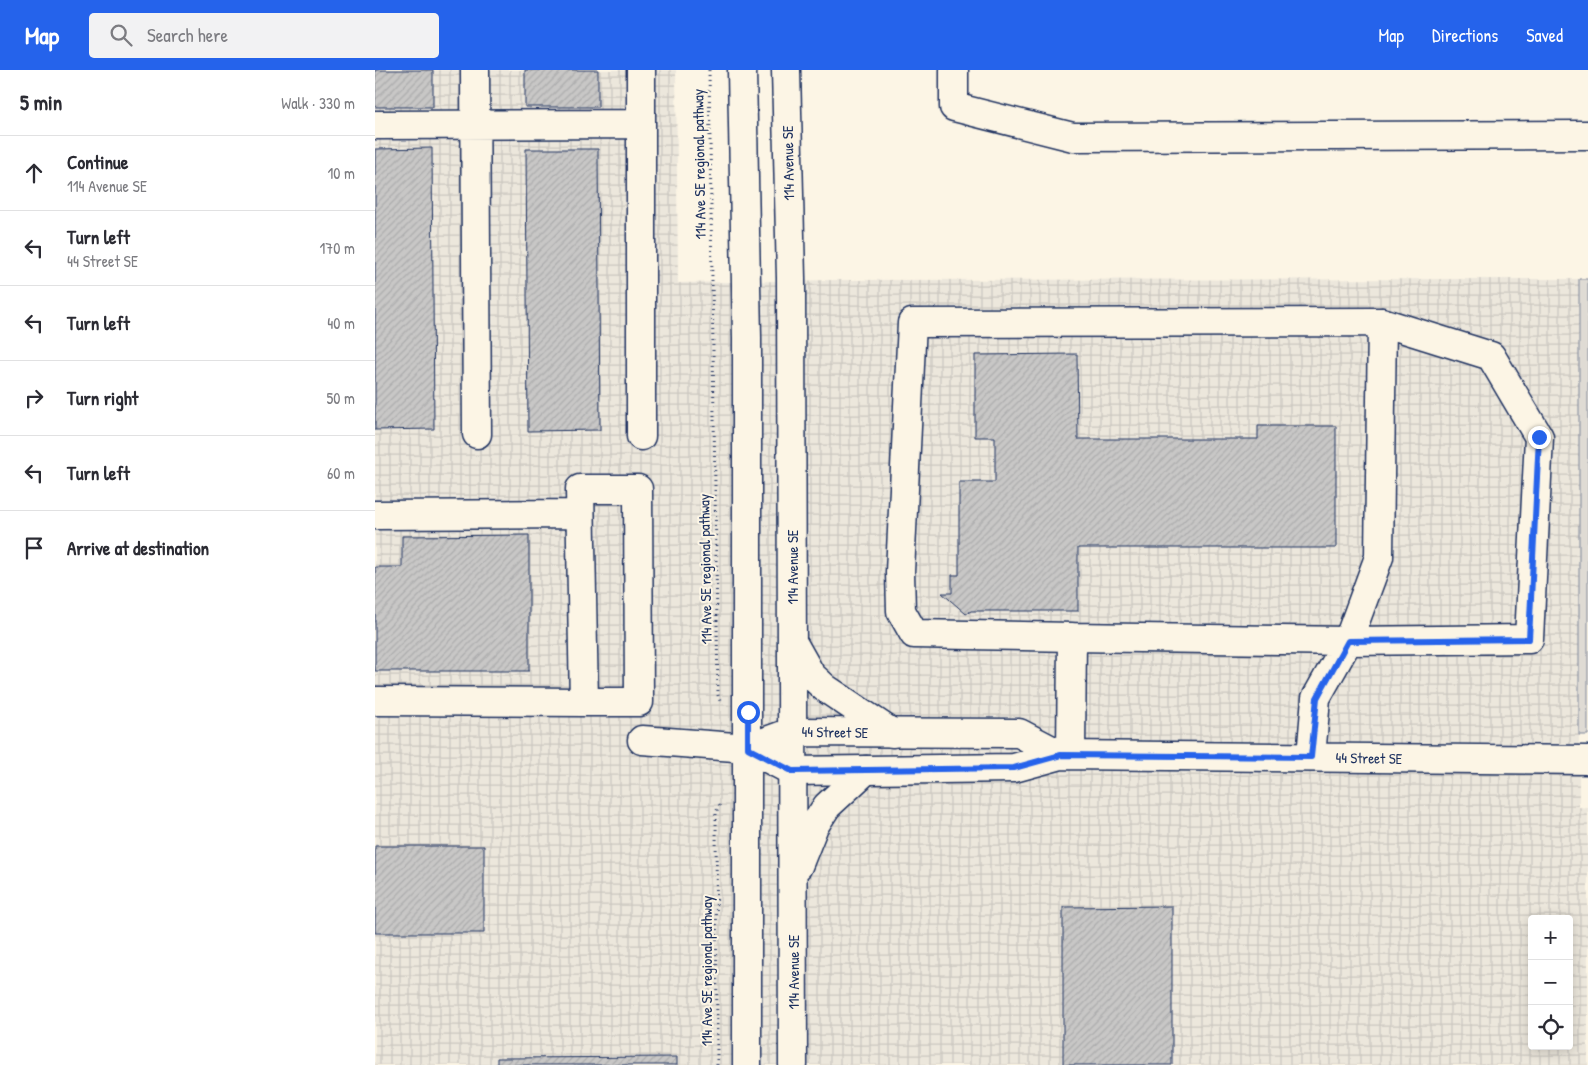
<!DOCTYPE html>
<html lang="en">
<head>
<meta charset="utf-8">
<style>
  :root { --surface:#fff; --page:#f2f2f3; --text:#2b2b33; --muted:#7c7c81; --line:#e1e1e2; --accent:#2563eb }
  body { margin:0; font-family:"Patrick Hand",sans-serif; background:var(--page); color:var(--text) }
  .controls { position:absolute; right:15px; bottom:15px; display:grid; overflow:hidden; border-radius:5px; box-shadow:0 2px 12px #0003 }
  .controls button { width:45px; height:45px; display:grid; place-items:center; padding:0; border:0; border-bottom:1px solid var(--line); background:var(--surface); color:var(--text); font:25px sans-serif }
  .stop { position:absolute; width:15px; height:15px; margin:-11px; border:4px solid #2563eb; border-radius:50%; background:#fff }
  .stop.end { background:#2563eb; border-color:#fff; box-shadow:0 1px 5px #0008 }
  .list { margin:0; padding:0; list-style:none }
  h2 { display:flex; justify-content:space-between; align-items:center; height:65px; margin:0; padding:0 20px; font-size:21px }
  h2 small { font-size:16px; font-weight:400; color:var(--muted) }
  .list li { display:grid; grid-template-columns:32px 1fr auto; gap:15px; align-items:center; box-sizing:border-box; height:75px; padding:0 20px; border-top:1px solid var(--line) }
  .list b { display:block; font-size:19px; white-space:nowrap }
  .list p { margin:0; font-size:16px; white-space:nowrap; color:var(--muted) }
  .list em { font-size:16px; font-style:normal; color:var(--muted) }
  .icon { flex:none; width:28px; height:28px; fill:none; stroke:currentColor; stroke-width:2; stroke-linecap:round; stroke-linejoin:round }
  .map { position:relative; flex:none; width:1213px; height:995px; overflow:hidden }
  header { display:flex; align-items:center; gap:30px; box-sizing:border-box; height:70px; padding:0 25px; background:var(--accent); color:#fff }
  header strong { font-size:24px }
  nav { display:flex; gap:28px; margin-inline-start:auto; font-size:18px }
  .search { width:350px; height:45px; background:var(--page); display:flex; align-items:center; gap:12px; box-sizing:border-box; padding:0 18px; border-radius:5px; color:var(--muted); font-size:19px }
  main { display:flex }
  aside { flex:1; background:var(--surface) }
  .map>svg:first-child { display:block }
  .industrial { fill:url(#industrial-grid); fill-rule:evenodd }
  .green { fill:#dfdbd4; stroke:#7d8599 }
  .building { fill:url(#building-hatch); stroke:#1b2f5e }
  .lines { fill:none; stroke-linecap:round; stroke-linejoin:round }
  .minor-casing { stroke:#1b2f5e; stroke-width:31 }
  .major-casing { stroke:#1b2f5e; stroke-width:31 }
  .path { stroke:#1b2f5e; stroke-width:3; stroke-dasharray:1 4; stroke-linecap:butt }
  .minor { stroke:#fcf5e5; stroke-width:28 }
  .major { stroke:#fcf5e5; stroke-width:28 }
  .route { stroke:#2563eb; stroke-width:6 }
  .labels { text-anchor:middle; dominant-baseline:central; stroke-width:4; stroke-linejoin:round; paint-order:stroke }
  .street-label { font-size:15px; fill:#1b2f5e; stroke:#fcf5e5 }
</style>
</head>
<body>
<header>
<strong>Map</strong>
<div class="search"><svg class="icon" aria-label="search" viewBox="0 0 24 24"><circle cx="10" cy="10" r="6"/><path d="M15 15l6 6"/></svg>Search here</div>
<nav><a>Map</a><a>Directions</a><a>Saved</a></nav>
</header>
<main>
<aside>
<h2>5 min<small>Walk · 330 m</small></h2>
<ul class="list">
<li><svg class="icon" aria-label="ahead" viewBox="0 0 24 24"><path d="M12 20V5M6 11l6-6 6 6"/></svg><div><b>Continue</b><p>114 Avenue SE</p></div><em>10 m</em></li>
<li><svg class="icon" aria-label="left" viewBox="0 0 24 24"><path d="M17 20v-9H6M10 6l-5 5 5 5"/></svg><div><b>Turn left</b><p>44 Street SE</p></div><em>170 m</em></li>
<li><svg class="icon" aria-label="left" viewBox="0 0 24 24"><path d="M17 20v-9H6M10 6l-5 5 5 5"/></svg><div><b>Turn left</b></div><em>40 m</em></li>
<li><svg class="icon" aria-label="right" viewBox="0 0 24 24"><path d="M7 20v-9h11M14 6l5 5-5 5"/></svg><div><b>Turn right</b></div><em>50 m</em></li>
<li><svg class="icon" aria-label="left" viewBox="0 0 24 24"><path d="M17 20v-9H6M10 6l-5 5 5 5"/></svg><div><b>Turn left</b></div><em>60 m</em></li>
<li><svg class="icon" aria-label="arrive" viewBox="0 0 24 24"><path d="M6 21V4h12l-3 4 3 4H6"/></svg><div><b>Arrive at destination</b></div></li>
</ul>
</aside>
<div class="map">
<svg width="1213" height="995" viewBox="0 0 1213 995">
  <defs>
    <pattern id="industrial-grid" width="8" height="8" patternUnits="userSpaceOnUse" patternTransform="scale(1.25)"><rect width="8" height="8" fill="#ece7dc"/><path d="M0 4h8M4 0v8" fill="none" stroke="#cac6bf"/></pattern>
    <pattern id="building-hatch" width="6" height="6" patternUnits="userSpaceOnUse" patternTransform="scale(1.25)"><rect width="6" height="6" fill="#c8c7c6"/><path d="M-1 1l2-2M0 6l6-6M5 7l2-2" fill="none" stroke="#ababac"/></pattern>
  </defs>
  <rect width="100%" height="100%" fill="#fcf5e5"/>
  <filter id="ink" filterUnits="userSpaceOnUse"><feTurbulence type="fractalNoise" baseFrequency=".02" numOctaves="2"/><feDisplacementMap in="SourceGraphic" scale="10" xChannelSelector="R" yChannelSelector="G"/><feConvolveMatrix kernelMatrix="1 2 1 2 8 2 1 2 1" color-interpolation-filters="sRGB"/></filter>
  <g filter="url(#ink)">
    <path class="industrial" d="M0,0H301L303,213L459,210L1204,209V737L1213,738V995H0ZM1157,849H1194V976H1157Z"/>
    <path class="green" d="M1204,209H1213V665H1204Z"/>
    <path class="building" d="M0,0H58V37H0Z
      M150,0H223V37H150Z
      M57,78L59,359L0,360V79Z
      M151,79H223L225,360L153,361Z
      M702,284L703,369H883V356H961V478H703V541H596L591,544L567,523H577V505H584V412H620V367H600V285Z
      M154,465V601H0V497H27V466Z
      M0,776H109V863H0Z
      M797,836V995H688V837Z
      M302,987V995H122V988Z"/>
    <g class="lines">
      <g class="minor-casing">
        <path id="minor" d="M100,0L102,364
          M579,0V37L698,67L1213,65
          M0,55L266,54
          M266,366V0
          M205,419H263L264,632H209Z
          M0,445L205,444
          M697,567L973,571L1154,569L1164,367L1116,286L1007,252
          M0,631L209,632
          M267,670L373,678L417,701L639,698L686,685L1213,690
          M373,678L416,662L644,663L686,685
          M696,685L697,567L539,564L526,541L525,502L537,253L1007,252L1004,487L973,571L941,628L936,687"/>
      </g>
      <g class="major-casing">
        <path id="major" d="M367,0L372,268V995
          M411,0L416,208L418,995
          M418,573L436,605L450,618L517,663
          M423,796L439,756L452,736L491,700"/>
      </g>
      <path class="path" d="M334,0L343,625L345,631
        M342,995L341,742L346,732"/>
      <use href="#minor" class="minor"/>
      <use href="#major" class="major"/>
    </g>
  </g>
  <g class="lines" filter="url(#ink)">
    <path class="route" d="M373,642V678L417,701L639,698L686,685L936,687L942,628L973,571L1154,569L1164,367"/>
  </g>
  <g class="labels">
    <g class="street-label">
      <text transform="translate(413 93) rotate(-91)">114 Avenue SE</text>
      <text transform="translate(324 94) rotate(-91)">114 Ave SE regional pathway</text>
      <text transform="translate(417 497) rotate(-90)">114 Avenue SE</text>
      <text transform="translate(330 499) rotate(-91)">114 Ave SE regional pathway</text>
      <text transform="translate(460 662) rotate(1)">44 Street SE</text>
      <text transform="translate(994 688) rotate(1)">44 Street SE</text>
      <text transform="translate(331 901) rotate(-90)">114 Ave SE regional pathway</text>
      <text transform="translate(418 902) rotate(-90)">114 Avenue SE</text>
    </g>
  </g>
</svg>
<div class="controls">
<button>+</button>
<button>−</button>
<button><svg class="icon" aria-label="locate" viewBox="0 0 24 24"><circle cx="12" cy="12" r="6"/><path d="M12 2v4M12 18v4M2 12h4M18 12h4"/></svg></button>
</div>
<div class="stop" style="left:373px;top:642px"></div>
<div class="stop end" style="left:1164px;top:367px"></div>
</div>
</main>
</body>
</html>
